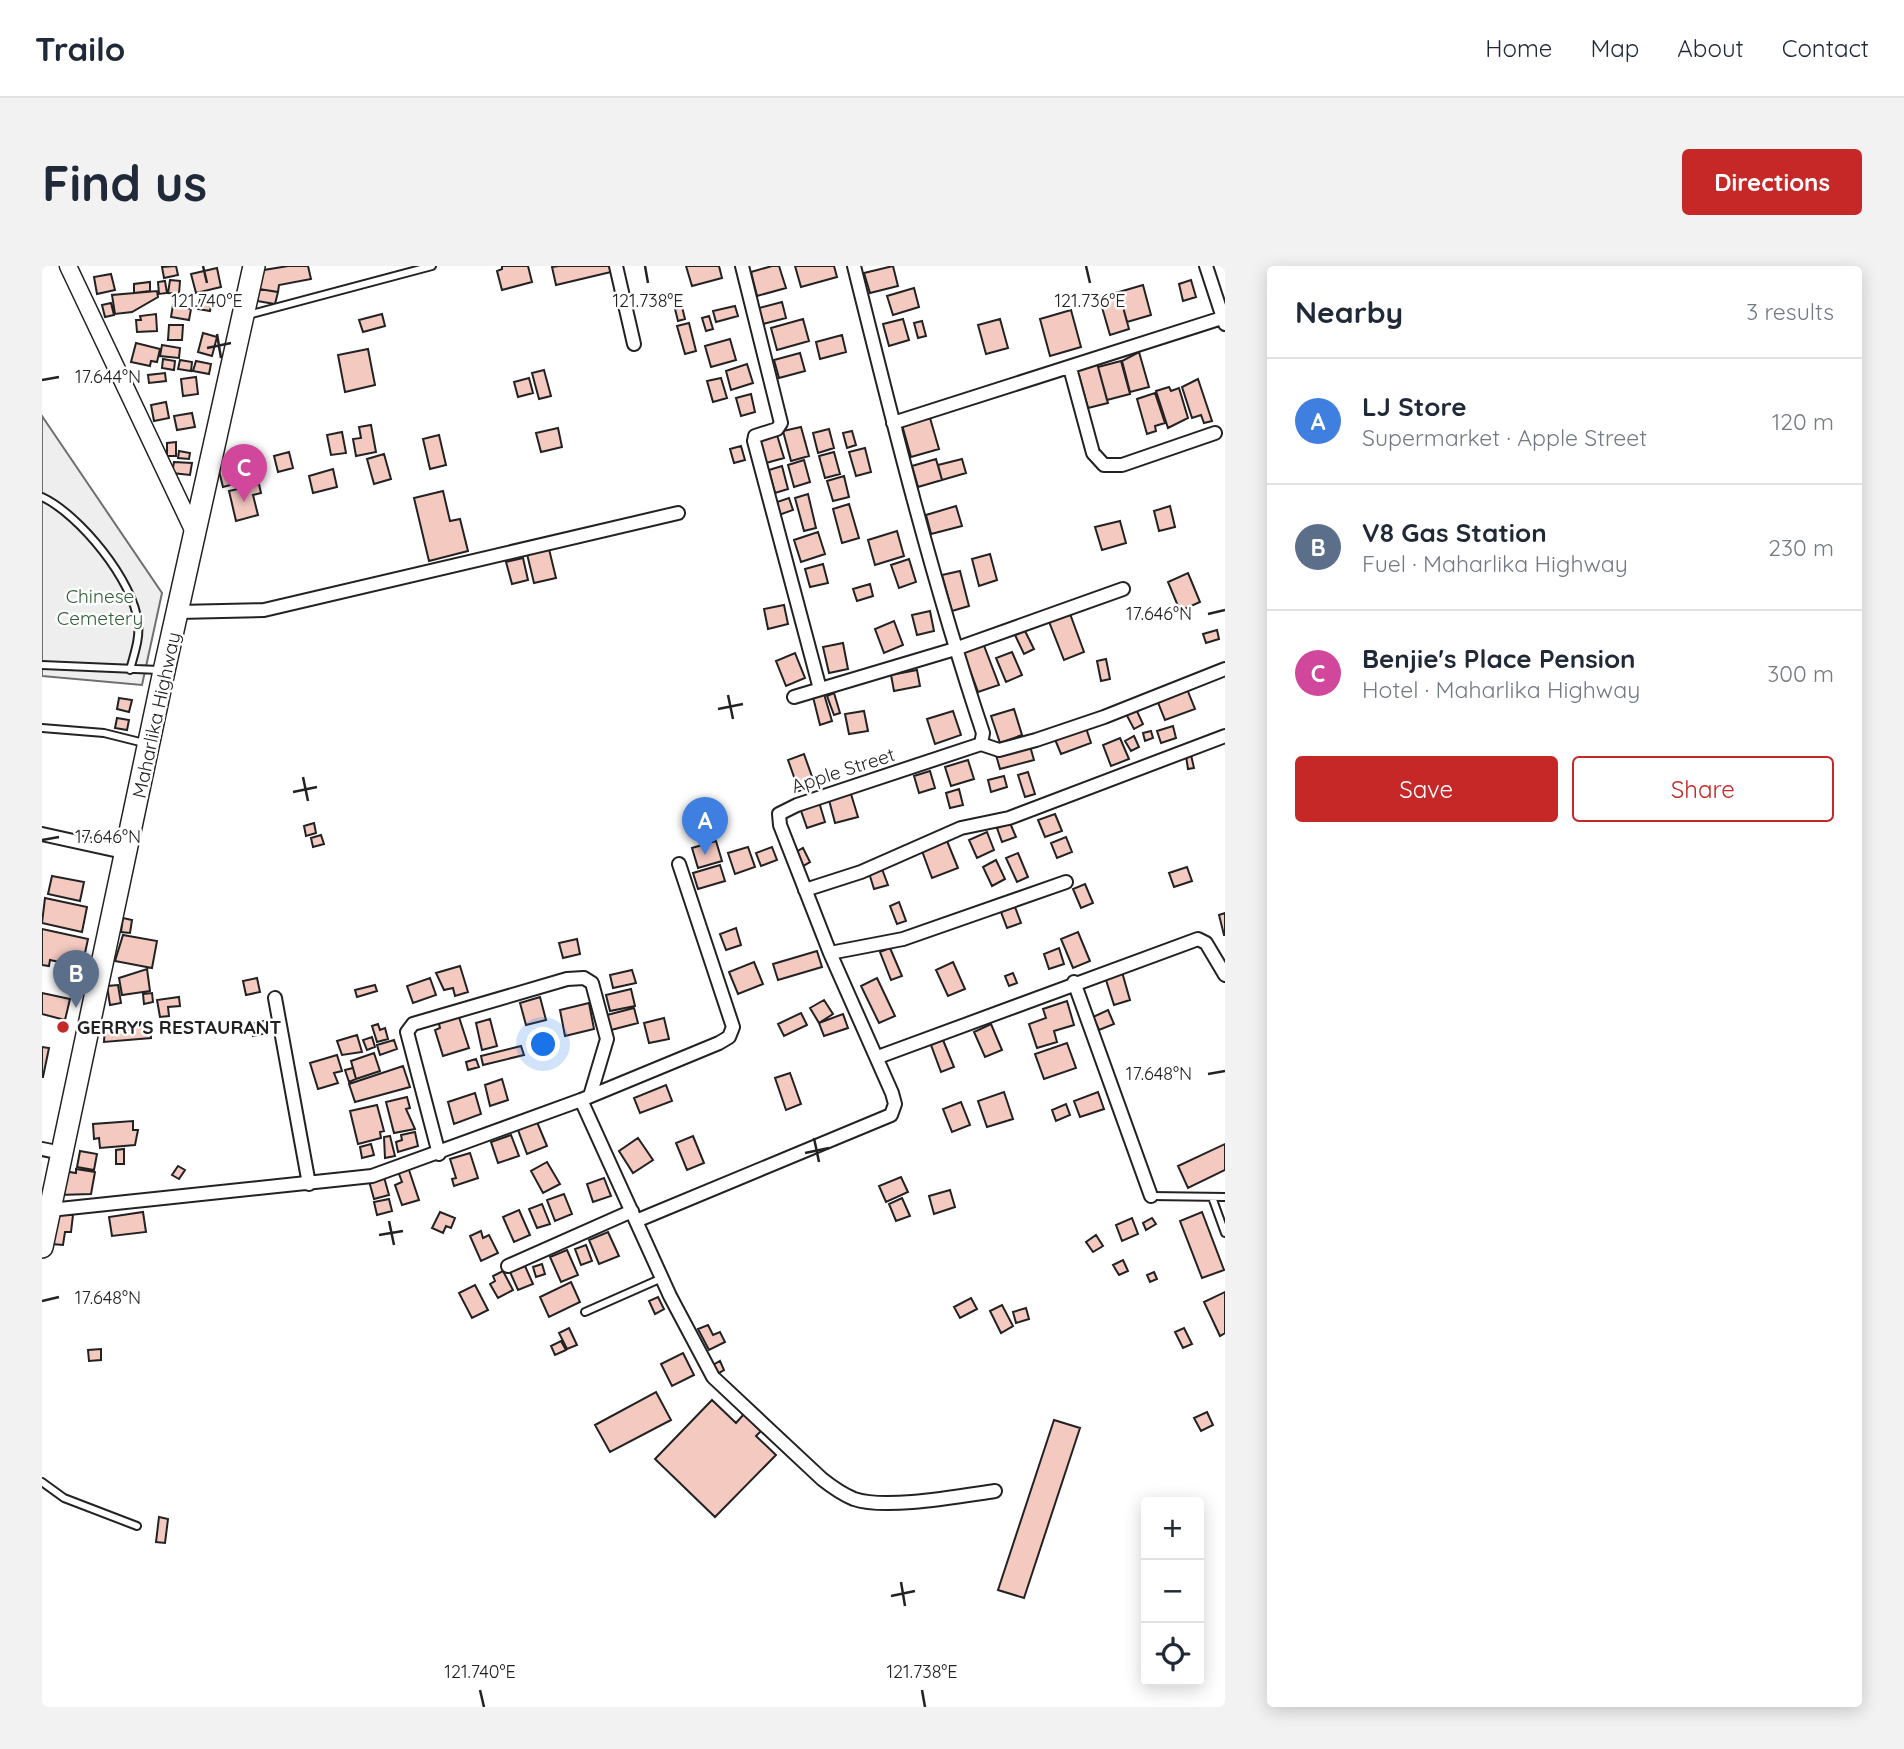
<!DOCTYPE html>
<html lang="en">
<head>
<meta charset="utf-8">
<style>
  :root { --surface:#fff; --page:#f2f2f3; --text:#1f2937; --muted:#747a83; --line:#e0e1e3; --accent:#c62828 }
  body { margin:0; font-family:Quicksand,sans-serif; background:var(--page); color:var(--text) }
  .controls { position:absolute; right:21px; bottom:21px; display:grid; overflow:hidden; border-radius:7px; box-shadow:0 4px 18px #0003 }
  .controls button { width:63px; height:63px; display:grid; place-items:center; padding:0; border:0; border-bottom:2px solid var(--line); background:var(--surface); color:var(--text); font:35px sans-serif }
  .you { position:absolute; left:502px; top:779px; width:24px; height:24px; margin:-18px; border:5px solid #fff; border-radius:50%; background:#1a73e8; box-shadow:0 0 0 10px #1a73e833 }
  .badge { display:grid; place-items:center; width:46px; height:46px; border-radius:50%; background:var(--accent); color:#fff; font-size:23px; font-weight:700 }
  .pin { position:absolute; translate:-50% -58px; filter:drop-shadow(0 2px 4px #0008) }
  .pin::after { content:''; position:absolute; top:37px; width:24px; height:21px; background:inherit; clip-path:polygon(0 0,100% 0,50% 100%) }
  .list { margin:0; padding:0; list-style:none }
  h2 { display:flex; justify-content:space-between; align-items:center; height:91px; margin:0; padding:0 28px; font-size:30px }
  h2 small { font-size:23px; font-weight:400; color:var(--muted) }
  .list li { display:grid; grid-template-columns:46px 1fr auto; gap:21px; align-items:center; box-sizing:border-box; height:126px; padding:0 28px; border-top:2px solid var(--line) }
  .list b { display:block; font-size:26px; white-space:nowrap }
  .list p { margin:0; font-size:23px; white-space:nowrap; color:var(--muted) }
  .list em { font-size:23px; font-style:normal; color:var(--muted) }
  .actions { display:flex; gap:14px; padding:21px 28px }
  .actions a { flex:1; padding:16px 0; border:2px solid var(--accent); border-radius:7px; text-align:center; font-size:24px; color:var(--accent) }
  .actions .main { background:var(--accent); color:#fff }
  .icon { flex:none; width:38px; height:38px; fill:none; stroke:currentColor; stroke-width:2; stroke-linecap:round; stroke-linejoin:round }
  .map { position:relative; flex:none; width:1183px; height:1441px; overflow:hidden; border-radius:7px }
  header { display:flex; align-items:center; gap:42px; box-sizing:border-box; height:98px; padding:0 35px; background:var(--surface); border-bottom:2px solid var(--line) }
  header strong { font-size:33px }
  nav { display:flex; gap:38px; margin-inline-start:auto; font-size:24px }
  .intro { display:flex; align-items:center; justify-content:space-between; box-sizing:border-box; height:168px; padding:0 42px }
  h1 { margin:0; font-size:49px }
  .button { padding:18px 32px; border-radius:7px; background:var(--accent); color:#fff; font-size:24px; font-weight:700 }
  main { display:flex; gap:42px; padding:0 42px }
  aside { flex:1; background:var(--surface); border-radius:7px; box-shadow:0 4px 18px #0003 }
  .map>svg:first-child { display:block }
  .green { fill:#eee; stroke:#6f6f6f; stroke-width:2 }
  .building { fill:#f3c9c0; stroke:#222; stroke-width:2 }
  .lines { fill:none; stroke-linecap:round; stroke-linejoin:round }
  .service-casing { stroke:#222; stroke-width:10 }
  .minor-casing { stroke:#222; stroke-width:16 }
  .tertiary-casing { stroke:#222; stroke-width:19 }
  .trunk-casing { stroke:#222; stroke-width:24 }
  .service { stroke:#fff; stroke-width:6 }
  .minor { stroke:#fff; stroke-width:12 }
  .tertiary { stroke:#fff; stroke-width:16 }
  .trunk { stroke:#fff; stroke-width:21 }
  .ticks { fill:none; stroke:#222; stroke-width:2.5 }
  .poi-dot { fill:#c62828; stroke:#fff; stroke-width:2.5 }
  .labels { text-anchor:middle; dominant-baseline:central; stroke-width:5; stroke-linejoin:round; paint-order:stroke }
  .park-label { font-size:19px; fill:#2f5e38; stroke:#fff }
  .street-label { font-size:19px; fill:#222; stroke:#fff }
  .poi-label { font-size:19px; font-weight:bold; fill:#222; stroke:#fff; text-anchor:start }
  .ticks-label { font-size:18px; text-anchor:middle; fill:#222; stroke:#fff; stroke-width:5; stroke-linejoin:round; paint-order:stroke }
</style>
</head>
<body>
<header>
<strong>Trailo</strong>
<nav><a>Home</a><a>Map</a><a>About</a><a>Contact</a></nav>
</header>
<div class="intro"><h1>Find us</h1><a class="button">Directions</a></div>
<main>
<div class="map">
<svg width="1183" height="1441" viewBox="0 0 1183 1441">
  <rect width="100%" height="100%" fill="#fff"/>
  <path class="green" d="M0,150L120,327L100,419L0,410Z"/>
  <path class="building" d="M134,0L136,9L122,12L120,1Z
    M246,0H266L269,13L237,19L236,26L217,23L222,4Z
    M460,0H486L490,16L460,24L455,5L460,3Z
    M517,0H567L569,6L514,19L510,1Z
    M644,0H677L680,12L650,20Z
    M730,0H737L744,22L715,30L709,6Z
    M753,0H792L795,11L759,21Z
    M851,0L856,20L828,27L822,7Z
    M175,2L179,21L154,27L149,8Z
    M69,8L73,24L55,28L52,11Z
    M128,14L138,15L137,28L126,27Z
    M1149,14L1154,31L1141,35L1137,18Z
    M123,15L125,27L117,28L116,16Z
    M108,16V25L92,27V18Z
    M1101,19L1109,49L1085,56L1077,26Z
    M872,22L877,41L851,49L845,30Z
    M217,23L236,26L233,38L215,35Z
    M115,25L116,31L90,46L73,48L70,29Z
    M1077,26L1087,63L1068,69L1057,31Z
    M158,34L170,36L168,45L156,43Z
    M740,36L744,52L721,58L717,42Z
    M69,37L72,49L63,51L60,39Z
    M131,39L149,43L147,54L129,51Z
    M693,40L696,50L674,56L671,45Z
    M640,41L643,53L636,55L633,43Z
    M1029,44L1039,81L1008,90L998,53Z
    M114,48L115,65L95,66L94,54H99L98,50Z
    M340,48L343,60L321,66L317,54Z
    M667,50L671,63L664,65L660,52Z
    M761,53L767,75L735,84L729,62Z
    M861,53L867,74L847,80L841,58Z
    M958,53L966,82L944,88L936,59Z
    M880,55L884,70L876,72L872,57Z
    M647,57L654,85L643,88L635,60Z
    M127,59H141L140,74H126Z
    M161,67L175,71L170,90L156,86Z
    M800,69L804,86L778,93L774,76Z
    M688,73L694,94L669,101L663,80Z
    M94,77L118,83L115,96L109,95L108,100L89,96Z
    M120,79L138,82L137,92L118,90Z
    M326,83L333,119L303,126L296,89Z
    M1097,86L1107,121L1088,126L1080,95Z
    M758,87L763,105L737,112L732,94Z
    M121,93L133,95L132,104L120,102Z
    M138,94L150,96L149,105L136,103Z
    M154,95L169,98L167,108L151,105Z
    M1079,95L1088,128L1065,134L1056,101Z
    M1055,97L1066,137L1046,142L1035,102Z
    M705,98L711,117L689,124L684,105Z
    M502,104L509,130L497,133L490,107Z
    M123,107L124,115L107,117L106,109Z
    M154,111L156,128L141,130L139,113Z
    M487,112L491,127L476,131L472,116Z
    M679,112L685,132L671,136L665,115Z
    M1156,113L1170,155L1162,157L1159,149L1150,152L1140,121Z
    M1127,121L1129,125L1137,122L1146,152L1126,162L1114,125Z
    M1113,127L1123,157L1113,160L1114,165L1105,168L1095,133Z
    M709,128L713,146L699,150L694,132Z
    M124,136L127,152L112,155L109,139Z
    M150,147L153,161L135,164L132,150Z
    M888,152L897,183L869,191L860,159Z
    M329,159L334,186L314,190L311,173L319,172L317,161Z
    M759,161L767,190L749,195L741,165Z
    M516,162L520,181L499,186L494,167Z
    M787,163L792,182L776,187L771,167Z
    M810,165L814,179L805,182L801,167Z
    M300,166L304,187L289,189L285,169Z
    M397,169L404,199L388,203L381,173Z
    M735,169L742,192L724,197L718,174Z
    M134,176V190H125V177Z
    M699,180L703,194L692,197L688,183Z
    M823,182L829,206L814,210L807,186Z
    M137,185L148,187L147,193L136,192Z
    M247,186L251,202L236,206L232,190Z
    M792,186L798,208L783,212L777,190Z
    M342,188L349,213L332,218L325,193Z
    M213,191L218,211L181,221L176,201L197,200L196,195Z
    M894,193L900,214L876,221L870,200Z
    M920,193L924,207L900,214L896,199Z
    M762,194L768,216L752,221L746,199Z
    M132,196L150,197L148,209L130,207Z
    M740,200L746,223L733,227L727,204Z
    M291,203L295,221L271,227L267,210Z
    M802,210L807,231L791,235L785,215Z
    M217,218L219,227L211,229L216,249L194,255L187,225Z
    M401,225L408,255L418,253L426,285L387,295L372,232Z
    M766,228L774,262L762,265L753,232Z
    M747,232L751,244L737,249L732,237Z
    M807,238L817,272L800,277L791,243Z
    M914,240L920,260L889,268L884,249Z
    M1128,240L1133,261L1117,265L1112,245Z
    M1078,255L1084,277L1060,284L1053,261Z
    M855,265L862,290L833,299L826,274Z
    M776,266L783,288L759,296L752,274Z
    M507,283L514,312L492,317L485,288Z
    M948,288L955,314L937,320L930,293Z
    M481,292L486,314L470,318L464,296Z
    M867,293L874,316L857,322L849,299Z
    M781,298L786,317L768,321L763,303Z
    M918,305L927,340L910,345L900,309Z
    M1146,307L1158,336L1138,345L1126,316Z
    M828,318L831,330L815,335L811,323Z
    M742,339L746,358L726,363L722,343Z
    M888,345L892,365L875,369L870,349Z
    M1027,345L1042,386L1022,394L1006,353Z
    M852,355L861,379L842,387L833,363Z
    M1175,364L1177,373L1164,377L1161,368Z
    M983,365L992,383L982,388L973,369Z
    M801,377L806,403L787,407L781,381Z
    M941,377L957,419L936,426L921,385Z
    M970,386L980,409L964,416L954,392Z
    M753,387L763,412L744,420L734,395Z
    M1064,393L1068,413L1059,415L1055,395Z
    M875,404L878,420L852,425L849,409Z
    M1145,423L1153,443L1123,454L1115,434Z
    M792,427L798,447L792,449L785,430Z
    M782,428L790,455L778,459L771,431Z
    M77,432L90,434L87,446L75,443Z
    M1093,441L1101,458L1092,463L1083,446Z
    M972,443L980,469L958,477L949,450Z
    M822,445L826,465L807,468L803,448Z
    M911,445L919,469L893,478L885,453Z
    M75,452L87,454L85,464L73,462Z
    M1043,459L1049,477L1019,488L1012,471Z
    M1131,460L1134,472L1119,477L1115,465Z
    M1109,465L1111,472L1103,475L1101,467Z
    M1092,470L1097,481L1089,485L1083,475Z
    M1078,472L1087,493L1069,500L1061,479Z
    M988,480L992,494L958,503L954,489Z
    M762,488L773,519L757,525L746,494Z
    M1149,489L1152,502L1146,503L1144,490Z
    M926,494L932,513L909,520L903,501Z
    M888,505L893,522L877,527L872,510Z
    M986,506L993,528L983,531L976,509Z
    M962,510L965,521L949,526L946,514Z
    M917,523L921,539L908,542L904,527Z
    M809,528L816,551L793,557L787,534Z
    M777,536L783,556L765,562L758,542Z
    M1013,548L1020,565L1003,571L996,554Z
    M272,557L274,567L264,570L262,560Z
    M968,557L974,571L960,576L955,562Z
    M945,566L952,584L935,592L927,574Z
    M279,569L282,578L271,581L269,572Z
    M1024,571L1030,586L1015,592L1009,577Z
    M674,575L680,595L656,602L650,582Z
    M905,575L916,602L890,612L880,585Z
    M706,581L713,601L693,608L686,587Z
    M730,581L735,594L719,600L714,587Z
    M761,582L768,596L761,600L754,586Z
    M976,587L986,611L975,616L964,592Z
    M954,594L963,613L950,620L941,601Z
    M678,599L683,615L656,623L651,607Z
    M1145,601L1150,615L1132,621L1127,607Z
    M840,603L846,619L832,623L827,607Z
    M10,610L42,616L38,635L6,628Z
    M1043,618L1051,637L1039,642L1031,623Z
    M3,632L45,641L40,666L0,657Z
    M857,636L864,655L855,658L848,640Z
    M973,641L979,657L965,662L959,646Z
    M1183,647V669H1182L1177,649Z
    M81,652L90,654L88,667L79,666Z
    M694,662L699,679L684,684L678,668Z
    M0,663L46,673L40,701L8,694L7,700L0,699Z
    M1036,666L1048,695L1031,702L1019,673Z
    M81,669L115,675L110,702L73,695Z
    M535,673L538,688L521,692L517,677Z
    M848,682L860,710L849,714L838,686Z
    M1017,682L1022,698L1007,703L1002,688Z
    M775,685L780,701L736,714L731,698Z
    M712,696L721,718L696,728L687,706Z
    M911,696L923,723L906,730L894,704Z
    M418,700L426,726L413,730L411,722L402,724L394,707Z
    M105,703L108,725L80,729L77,712Z
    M590,704L594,717L571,722L568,709Z
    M1080,706L1088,734L1072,739L1063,711Z
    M971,707L975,717L967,720L963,710Z
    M215,712L218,726L204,729L201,715Z
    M388,712L394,729L371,737L365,720Z
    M835,712L853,750L837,757L819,720Z
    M76,719L79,737L68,739L65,720Z
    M333,719L335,725L315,731L313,724Z
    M589,723L593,740L568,745L564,729Z
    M0,727L28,733L23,754L0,748Z
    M110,727L111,736L102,738L101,728Z
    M137,731L138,740L126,741L127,750L118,751L115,734Z
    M498,731L504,754L484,759L478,737Z
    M782,734L791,748L777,757L768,742Z
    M1025,735L1032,759L1012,765L1015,776L995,782L987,758L1004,752L1001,743Z
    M547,737L552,763L523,770L518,744Z
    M592,742L596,757L569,764L565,749Z
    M1066,744L1072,758L1057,764L1051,751Z
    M759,747L765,759L742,770L736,758Z
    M416,748L427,782L401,790L393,764L398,762L396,754Z
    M801,748L806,762L782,770L777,757Z
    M622,752L627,773L607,777L602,757Z
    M448,753L455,780L440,784L434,757Z
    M222,755L225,767L211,770L209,758Z
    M146,756L147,766L139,767L137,757Z
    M86,757V761L108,759L109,772L62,776L63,759Z
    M336,758L338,764L343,762L346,773L335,776L330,760Z
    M949,758L960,784L943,791L932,766Z
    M315,769L320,786L300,789L295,775Z
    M330,771L333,781L325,784L321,774Z
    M352,774L355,783L338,789L335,779Z
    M901,774L912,801L899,806L889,779Z
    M1025,777L1034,802L1002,813L993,788Z
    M479,780L482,789L441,799L439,790Z
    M0,781L7,782L1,811H0Z
    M332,787L338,805L314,813L309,795Z
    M295,789L300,805L292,807L296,817L276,823L268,797Z
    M434,793L437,801L426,804L424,796Z
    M361,800L368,821L313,836L307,818Z
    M311,802L314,813L307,816L303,804Z
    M748,807L759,838L744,844L733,812Z
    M460,813L466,834L448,840L443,819Z
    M624,819L630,835L598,847L592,832Z
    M962,826L971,853L945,861L936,835Z
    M1056,826L1062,843L1038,851L1032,835Z
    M433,827L439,848L412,858L406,836Z
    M365,831L368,842L364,843L373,863L352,867L344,836Z
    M919,836L928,859L910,866L901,843Z
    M1024,838L1028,849L1014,855L1010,844Z
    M335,839L342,865L338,866L339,872L316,878L308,845Z
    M91,855V864H96L93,879L58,882L57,872L52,873L51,858Z
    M495,856L505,880L485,888L476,864Z
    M373,866L376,880L356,886L354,876L360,874L359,869Z
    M469,869L477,890L456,897L449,876Z
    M348,870L353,890L343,892L342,871Z
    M651,870L662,897L645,904L634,877Z
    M596,872L611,894L591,907L577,885Z
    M329,878L332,889L320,892L318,881Z
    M1183,878V904L1146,922L1136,900Z
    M82,883V898H74V884Z
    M38,885L55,888L52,904L35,901Z
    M428,887L436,912L412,920L410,913L414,912L408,893Z
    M505,896L518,918L501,927L489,905Z
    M136,900L143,904L137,913L130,909Z
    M366,901L377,934L360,939L353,919L360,916L356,905Z
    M34,903L53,906L49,928L17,929L21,905L34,907Z
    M342,911L347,929L332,933L327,915Z
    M859,911L866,926L844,936L837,920Z
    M562,912L569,930L551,936L545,918Z
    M908,924L913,941L892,948L887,930Z
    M522,928L530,948L513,955L505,934Z
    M860,932L868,950L854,955L847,938Z
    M347,933L350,945L335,949L332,936Z
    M500,938L508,958L495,962L487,943Z
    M477,944L488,969L472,976L461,951Z
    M101,946L104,966L70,970L67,951Z
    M398,946L413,952L409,962L404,960L401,967L390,962Z
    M1160,946L1182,1004L1160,1012L1138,955Z
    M16,948L31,949L29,966H23L21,979L10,978Z
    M1090,952L1096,968L1080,975L1074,959Z
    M1110,952L1114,958L1104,964L1101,957Z
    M439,965L441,972L447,969L456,987L439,995L428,970Z
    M566,966L577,990L557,998L547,974Z
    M1054,969L1061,980L1051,986L1044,976Z
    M544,979L550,995L539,999L533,983Z
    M525,984L536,1009L519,1016L508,991Z
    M1081,994L1086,1005L1077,1009L1071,999Z
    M500,998L503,1008L494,1011L491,1001Z
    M483,1000L491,1018L476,1024L468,1006Z
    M461,1005L471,1024L456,1032L448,1018L453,1015L451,1010Z
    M1112,1006L1115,1013L1108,1016L1105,1009Z
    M529,1016L538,1036L507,1051L498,1031Z
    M433,1019L446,1044L430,1052L417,1027Z
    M1183,1026V1067L1178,1070L1162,1036Z
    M616,1031L622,1043L613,1048L607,1035Z
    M929,1032L935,1043L918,1052L912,1041Z
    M960,1039L971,1060L959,1067L948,1045Z
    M984,1042L987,1053L974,1057L971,1046Z
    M666,1059L671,1069L678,1066L683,1076L667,1084L656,1063Z
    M527,1062L535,1079L525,1083L517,1067Z
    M1142,1062L1150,1078L1141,1082L1133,1066Z
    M519,1075L524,1084L513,1089L509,1080Z
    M59,1083V1094L47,1095L46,1084Z
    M641,1087L652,1109L630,1120L619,1098Z
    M678,1095L682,1104L675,1108L671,1099Z
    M614,1126L629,1154L568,1186L553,1159Z
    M670,1134L694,1157L702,1148L719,1165L714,1170L734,1189L673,1251L613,1193Z
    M1165,1146L1171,1159L1159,1165L1152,1152Z
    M1012,1154L1038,1162L982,1332L956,1324Z
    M117,1251L126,1253L123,1277L114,1276Z"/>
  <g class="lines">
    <g class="service-casing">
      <path id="service" d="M206,49L390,0
        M0,231C37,248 92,315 96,357C98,373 92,388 88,404
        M0,399L117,404
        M0,462L62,467L102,477
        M1109,930L1183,931
        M1170,931L1183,967
        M543,1046L620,1012
        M0,1216L22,1232L95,1260"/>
    </g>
    <g class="minor-casing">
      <path id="minor" d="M574,0L592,78
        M700,0L739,157L735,163L713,170L712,175L778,423
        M1164,0L1183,58
        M1028,102L1051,187L1062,199H1080L1173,167
        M851,157L1183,51
        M136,346L222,344L636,247
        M752,431L913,383L1081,323
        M939,478L957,484L994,474L1062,451L1183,403
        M0,568L86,587
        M763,624L819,606L919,562L967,552L1183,470
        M788,687L861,673L1024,616
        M1032,716L1109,930
        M233,732L267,918
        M836,791L1156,673L1164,677L1183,709
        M539,834L628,1030L671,1111L780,1213C790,1221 800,1228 812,1233C844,1244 918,1230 953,1225
        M0,883L20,887
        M397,888L365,766L371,758L525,713L542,712L550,717L565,773L548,830
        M8,944L330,910L539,834L677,777L687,771L691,761L637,598
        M594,955L849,849L853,838L850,827L788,687L738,559L737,548L755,539L939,478L941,467C890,314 851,157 812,0
        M466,1000L590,945"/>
    </g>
    <g class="tertiary-casing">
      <path id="tertiary" d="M26,0L153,268"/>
    </g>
    <g class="trunk-casing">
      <path id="trunk" d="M0,981L122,405L212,0"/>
    </g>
    <use href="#service" class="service"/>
    <use href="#minor" class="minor"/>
    <use href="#tertiary" class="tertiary"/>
    <use href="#trunk" class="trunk"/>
  </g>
  <path class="ticks" d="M161,0L165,17M603,0L606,17M1044,0L1048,17M175,68L179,92M165,82L189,77M0,114L17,111M1166,348L1183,344M686,429L691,453M676,443L701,438M261,511L266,535M251,526L275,521M0,574L17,571M1166,808L1183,805M772,872L777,896M763,887L787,882M347,955L352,979M337,969L361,965M0,1035L17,1031M859,1316L863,1340M849,1330L873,1325M438,1424L442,1441M880,1424L883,1441"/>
  <circle class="poi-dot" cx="21" cy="761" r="7"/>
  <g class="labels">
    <g class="park-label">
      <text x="58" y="330">Chinese<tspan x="58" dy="22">Cemetery</tspan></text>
    </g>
    <g class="street-label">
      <text transform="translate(114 449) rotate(-78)">Maharlika Highway</text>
      <text transform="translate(801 504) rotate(-18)">Apple Street</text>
    </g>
    <g class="poi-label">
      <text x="35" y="761">GERRY'S RESTAURANT</text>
    </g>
  </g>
  <g class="ticks-label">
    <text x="165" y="41">121.740°E</text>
    <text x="606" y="41">121.738°E</text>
    <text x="1048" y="41">121.736°E</text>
    <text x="66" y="117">17.644°N</text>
    <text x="1117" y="354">17.646°N</text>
    <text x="66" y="577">17.646°N</text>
    <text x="1117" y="814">17.648°N</text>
    <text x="66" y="1038">17.648°N</text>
    <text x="438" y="1412">121.740°E</text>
    <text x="880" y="1412">121.738°E</text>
  </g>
</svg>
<div class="controls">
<button>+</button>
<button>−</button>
<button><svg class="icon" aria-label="locate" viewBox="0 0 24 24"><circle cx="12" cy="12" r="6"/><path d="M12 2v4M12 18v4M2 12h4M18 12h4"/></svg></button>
</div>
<div class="you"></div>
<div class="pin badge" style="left:663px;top:589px;background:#3f7fe0">A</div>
<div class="pin badge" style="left:34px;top:742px;background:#5c6f8a">B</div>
<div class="pin badge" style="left:202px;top:236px;background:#d1479c">C</div>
</div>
<aside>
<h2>Nearby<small>3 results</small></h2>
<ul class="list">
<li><span class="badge" style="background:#3f7fe0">A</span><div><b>LJ Store</b><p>Supermarket · Apple Street</p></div><em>120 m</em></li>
<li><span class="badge" style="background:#5c6f8a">B</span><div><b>V8 Gas Station</b><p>Fuel · Maharlika Highway</p></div><em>230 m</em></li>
<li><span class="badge" style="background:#d1479c">C</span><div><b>Benjie's Place Pension</b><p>Hotel · Maharlika Highway</p></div><em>300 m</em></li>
</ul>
<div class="actions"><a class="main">Save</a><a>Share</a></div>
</aside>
</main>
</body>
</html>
